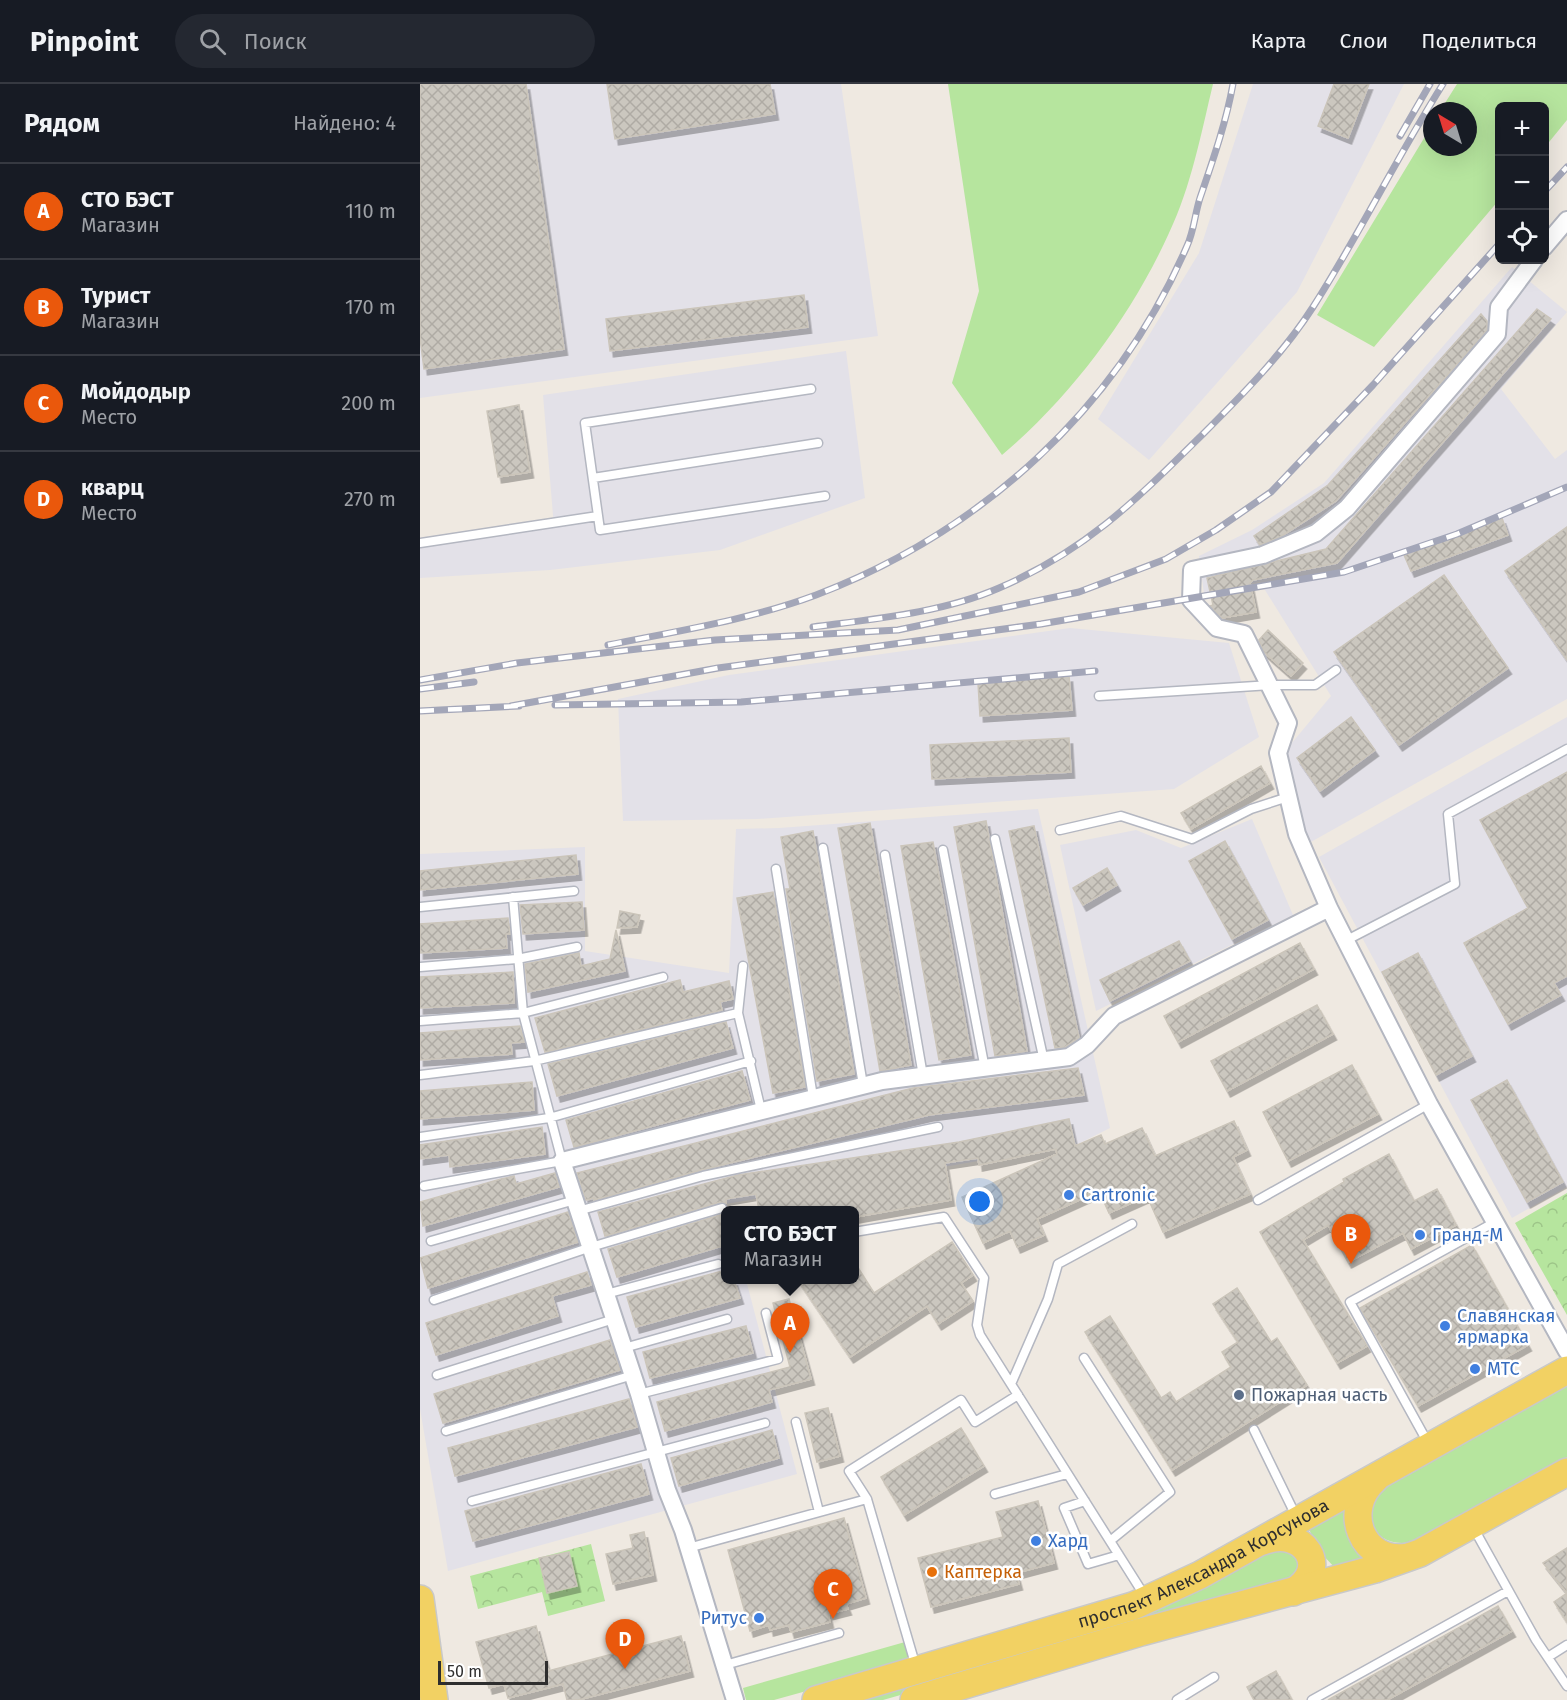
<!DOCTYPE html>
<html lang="ru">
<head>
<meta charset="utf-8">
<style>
  :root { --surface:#171b24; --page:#242831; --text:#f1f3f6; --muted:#9ea1a6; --line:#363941; --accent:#ea580c }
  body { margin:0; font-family:"Fira Sans",sans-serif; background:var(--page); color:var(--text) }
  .controls { position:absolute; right:18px; top:18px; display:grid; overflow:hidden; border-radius:9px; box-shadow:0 6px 24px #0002 }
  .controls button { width:54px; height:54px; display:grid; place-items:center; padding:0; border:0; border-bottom:2px solid var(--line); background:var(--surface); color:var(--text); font:30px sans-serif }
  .compass { position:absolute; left:1003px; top:18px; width:54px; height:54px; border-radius:50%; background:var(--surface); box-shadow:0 6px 24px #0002; rotate:322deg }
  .scale { position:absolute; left:18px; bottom:15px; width:110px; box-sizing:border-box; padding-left:6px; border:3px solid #2e2e2e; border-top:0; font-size:16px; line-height:21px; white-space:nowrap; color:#2e2e2e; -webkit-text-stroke:4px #fff; paint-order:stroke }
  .you { position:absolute; left:560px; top:1118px; width:21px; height:21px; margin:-15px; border:4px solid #fff; border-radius:50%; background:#1a73e8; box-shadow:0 0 0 9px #1a73e833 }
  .badge { display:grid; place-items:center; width:39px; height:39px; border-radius:50%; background:var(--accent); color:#fff; font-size:20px; font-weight:700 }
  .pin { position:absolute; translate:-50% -50px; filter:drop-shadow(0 2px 3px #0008) }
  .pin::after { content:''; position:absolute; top:32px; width:21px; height:18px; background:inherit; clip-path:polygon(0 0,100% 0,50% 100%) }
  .popup { position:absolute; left:301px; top:1122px; width:138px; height:78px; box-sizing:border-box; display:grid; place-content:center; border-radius:9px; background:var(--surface); filter:drop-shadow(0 2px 4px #0005); font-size:20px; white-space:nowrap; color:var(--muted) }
  .popup b { font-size:22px; color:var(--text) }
  .popup::after { content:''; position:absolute; left:50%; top:100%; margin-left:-12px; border:12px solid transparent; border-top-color:var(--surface) }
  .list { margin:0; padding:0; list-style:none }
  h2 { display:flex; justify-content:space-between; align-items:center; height:78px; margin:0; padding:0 24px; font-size:26px }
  h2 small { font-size:20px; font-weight:400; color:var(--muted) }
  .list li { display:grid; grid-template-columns:39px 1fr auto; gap:18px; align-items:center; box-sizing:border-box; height:96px; padding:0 24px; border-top:2px solid var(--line) }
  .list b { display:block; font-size:22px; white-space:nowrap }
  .list p { margin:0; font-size:20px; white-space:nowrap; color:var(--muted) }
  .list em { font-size:20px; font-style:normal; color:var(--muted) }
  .icon { flex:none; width:33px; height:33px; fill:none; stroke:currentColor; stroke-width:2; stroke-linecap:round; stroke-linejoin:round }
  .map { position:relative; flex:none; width:1147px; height:1616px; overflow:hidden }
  header { display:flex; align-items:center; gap:36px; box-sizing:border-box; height:84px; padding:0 30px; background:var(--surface); border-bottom:2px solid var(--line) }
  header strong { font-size:28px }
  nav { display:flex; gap:33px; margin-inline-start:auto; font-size:21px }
  .search { width:420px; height:54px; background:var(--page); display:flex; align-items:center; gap:15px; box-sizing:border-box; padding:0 21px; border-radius:33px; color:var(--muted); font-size:22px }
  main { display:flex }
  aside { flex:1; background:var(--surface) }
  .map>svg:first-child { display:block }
  .industrial { fill:#e3e1e8 }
  .grass { fill:#b6e59e }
  .park { fill:url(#park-crowns) }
  .building { fill:url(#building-cross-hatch); stroke:#cbc5ba; stroke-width:1.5; filter:url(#shadow) }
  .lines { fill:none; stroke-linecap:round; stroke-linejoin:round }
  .service-casing { stroke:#b4b7c1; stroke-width:11 }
  .minor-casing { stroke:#b4b7c1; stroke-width:20 }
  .primary-casing { stroke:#c9c9c9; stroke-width:30 }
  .service { stroke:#fff; stroke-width:8 }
  .minor { stroke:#fff; stroke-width:16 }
  .primary { stroke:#f2d163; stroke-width:27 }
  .rail-casing { stroke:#a3a6b8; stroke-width:7 }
  .rail { stroke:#fff; stroke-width:4.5; stroke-dasharray:14; stroke-linecap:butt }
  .shop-dot { fill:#3f7fe0; stroke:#fff; stroke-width:2 }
  .service-dot { fill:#5c6f8a; stroke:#fff; stroke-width:2 }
  .food-dot { fill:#e8710a; stroke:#fff; stroke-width:2 }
  .labels { text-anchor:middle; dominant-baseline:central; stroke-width:5; stroke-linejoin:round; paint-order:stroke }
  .shop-label { font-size:18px; fill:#366cbe; stroke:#fff; text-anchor:start }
  .service-label { font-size:18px; fill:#4e5e75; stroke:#fff; text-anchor:start }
  .street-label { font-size:18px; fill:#2e2e2e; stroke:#fff }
  .food-label { font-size:18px; fill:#c56008; stroke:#fff; text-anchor:start }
</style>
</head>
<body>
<header>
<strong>Pinpoint</strong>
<div class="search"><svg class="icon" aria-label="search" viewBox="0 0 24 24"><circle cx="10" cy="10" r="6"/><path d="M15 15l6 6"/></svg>Поиск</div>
<nav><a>Карта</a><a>Слои</a><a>Поделиться</a></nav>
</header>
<main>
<aside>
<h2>Рядом<small>Найдено: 4</small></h2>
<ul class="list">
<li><span class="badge">A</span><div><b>СТО БЭСТ</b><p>Магазин</p></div><em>110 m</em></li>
<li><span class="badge">B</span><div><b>Турист</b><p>Магазин</p></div><em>170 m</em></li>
<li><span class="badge">C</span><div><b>Мойдодыр</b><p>Место</p></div><em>200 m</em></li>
<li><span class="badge">D</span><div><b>кварц</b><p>Место</p></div><em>270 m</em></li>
</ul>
</aside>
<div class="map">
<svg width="1147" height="1616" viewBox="0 0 1147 1616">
  <defs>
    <pattern id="park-crowns" width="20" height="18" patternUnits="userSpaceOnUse" patternTransform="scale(1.5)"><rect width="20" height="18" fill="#b6e59e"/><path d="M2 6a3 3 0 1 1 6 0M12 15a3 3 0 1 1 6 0" fill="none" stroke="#9dc588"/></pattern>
    <pattern id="building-cross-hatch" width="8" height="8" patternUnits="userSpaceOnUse" patternTransform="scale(1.5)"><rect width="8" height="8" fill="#cbc7bf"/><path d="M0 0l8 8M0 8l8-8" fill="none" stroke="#afaba4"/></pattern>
    <filter id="shadow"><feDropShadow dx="3.5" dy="6" stdDeviation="0" flood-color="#0004"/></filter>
  </defs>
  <rect width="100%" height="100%" fill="#efe9e1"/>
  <path class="industrial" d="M0,0H421L458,252L0,314Z
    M833,0H984L877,208L729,376L678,335L779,169Z
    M1092,183L1147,228L1081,305L1135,375L1147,366V615L889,759L866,666L911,612L840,498L784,510L779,472L832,446L904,399Z
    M426,267L445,414L300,466L130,486L0,494V463L134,443L123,311Z
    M650,544L809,559L839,653L754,705L338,735L203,737L198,615L309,591Z
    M1147,633V1103L1092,1134L899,773Z
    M618,725L690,1044L658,1060L306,1120V1196H326L377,1390L28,1487L0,1325V770L165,763V867L309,889L316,745L359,744Z
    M832,735L873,831L676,927L640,761L716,746L761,764Z"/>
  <path class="grass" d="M528,0H793C781,50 771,103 749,149C712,231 651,313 582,371L532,299L559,207Z
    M1037,0H1147V36L1125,63L1124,22H1080L1079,116L954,263L897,231L1012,41V63H1048V27H1020Z
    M1147,1302V1373L995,1457C956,1468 934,1430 965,1404Z
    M926,1422C921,1446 929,1459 947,1475L916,1485L899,1467L888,1443Z
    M864,1461L883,1481L870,1500L463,1616H423Z
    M485,1558L491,1578L354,1616H326L323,1604Z"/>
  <path class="park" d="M1147,1109V1231L1095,1139Z
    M171,1460L185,1517L128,1532L122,1508L58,1525L50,1492Z"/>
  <path class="building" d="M0,0H106L144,265L4,285L0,254Z
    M187,0H350L355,30L195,55Z
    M914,0H949L928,54L898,42Z
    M384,211L388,243L190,267L186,235Z
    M1117,225L1131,235L917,479L833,496L830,499L836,528L802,534L790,522L793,521L787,494L906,465Z
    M1061,230L1067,237V246L916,417L860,453L840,461L834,452L908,401Z
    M99,321L110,388L78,393L67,327Z
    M1082,434L1088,451L991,487L984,471Z
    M1147,443V576L1085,487Z
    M1024,491L1088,584L979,661L914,568Z
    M848,546L883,579L871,592L844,568L839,556Z
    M649,592L652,626L560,632L558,599Z
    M931,633L955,666L900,707L877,674Z
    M649,654L651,688L512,695L510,661Z
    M841,682L850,699L771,745L761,729Z
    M1147,688V892L1134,899L1141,911L1088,940L1044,859L1108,824L1060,736Z
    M566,737L607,967L575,972L534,743Z
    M450,739L491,981L460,987L418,744Z
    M614,742L659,954L645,963L635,964L589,747Z
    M393,747L434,990L397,997L366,805H370L361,753Z
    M805,757L848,836L812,855L769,777Z
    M513,758L551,971L519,976L481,762Z
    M156,771L158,790L0,806V787Z
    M687,784L697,801L663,821L653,804Z
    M353,808L385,1003L353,1009L317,814Z
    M162,818L164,846L103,850L100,821Z
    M200,827L220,831L217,843L197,844Z
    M88,834L90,850H86L87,864L0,869V840Z
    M196,846L205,887L108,908L105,880L159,869L161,882L190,875Z
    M759,857L770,877L690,917L680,896Z
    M880,859L894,885L758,958L744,932Z
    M998,869L1052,972L1016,991L962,888Z
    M93,888L94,919L0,924V893Z
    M260,896L263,908L309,897L313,915L300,918L302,926L125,968L115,934Z
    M897,921L913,950L807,1007L791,977Z
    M306,938L313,964L137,1012L128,980Z
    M100,942L104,958L91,959L92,970L0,976V949Z
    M932,981L958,1030L868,1077L843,1028Z
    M658,984L664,1011L509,1031L281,1086L174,1116V1114L166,1116L157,1089L493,1004Z
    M322,987L330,1016L154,1063L146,1036Z
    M1087,996L1143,1098L1107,1118L1051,1016Z
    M112,998L114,1026L0,1035V1007Z
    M649,1035L655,1062L681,1051L685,1060L722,1044L735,1072L814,1037L827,1066L813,1073L830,1110L743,1148L727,1112L689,1129L679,1107L617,1135L624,1151L597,1163L590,1147L563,1159L542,1113L637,1070L636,1065L559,1081L558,1074L525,1079L531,1116L435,1133V1126H339L336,1110L306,1115V1119L300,1118L185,1152L178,1128L318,1091L539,1058Z
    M122,1043L125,1070L30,1083L29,1071L0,1075V1061Z
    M969,1070L994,1117L1017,1105L1036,1141L991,1165L983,1149L928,1178L908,1141L883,1156L947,1262L917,1279L840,1148L924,1098L923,1095Z
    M135,1089L139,1103L3,1142L0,1118L81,1095L94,1092L96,1100Z
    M148,1128L158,1158L8,1204L0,1174Z
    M306,1129V1161L197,1193L188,1165Z
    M532,1158L553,1191L541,1199L553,1217L518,1240L507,1222L430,1273L378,1196H435V1179L454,1209Z
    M1052,1161L1108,1261L998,1322L940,1224Z
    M306,1186V1196H314L320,1214L216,1243L207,1213Z
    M167,1188L171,1201L132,1212L138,1232L16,1271L6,1239Z
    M817,1204L851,1258L857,1254L887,1301L752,1386L665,1248L690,1232L741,1314L750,1308L756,1318L811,1283L802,1268L818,1258L793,1220Z
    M369,1215L391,1295L349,1306L352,1318L245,1347L237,1318L370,1283L353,1219Z
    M326,1242L333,1269L230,1294L223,1268Z
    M190,1256L200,1286L23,1339L14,1310Z
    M209,1315L217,1343L35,1392L28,1364Z
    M408,1324L420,1372L397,1378L385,1329Z
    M541,1344L564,1382L484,1431L461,1393Z
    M352,1346L359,1374L259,1402L251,1374Z
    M221,1380L229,1410L53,1457L45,1427Z
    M618,1417L634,1479L596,1489L599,1500L511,1523L498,1474L583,1453L576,1428Z
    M424,1434L446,1514L426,1520L428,1525L408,1530L410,1538L371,1548L369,1541L350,1546L349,1541L330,1547L308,1466Z
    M224,1448L233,1491L193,1500L186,1470L213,1464L210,1451Z
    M1147,1464V1538L1134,1518L1147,1509L1123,1479Z
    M149,1468L157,1502L127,1509L119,1474Z
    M1078,1522L1092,1547L967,1616H908Z
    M116,1542L128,1587L261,1552L270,1587L158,1616H147L143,1600L88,1614L84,1600L69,1604L56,1558Z
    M856,1587L872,1616H834L827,1603Z"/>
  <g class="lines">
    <g class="service-casing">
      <path id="service" d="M391,305L165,339L180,446L405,412
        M173,394L398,359
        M0,459L178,432
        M679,612L851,601H895L916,586
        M640,746L701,732L772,755L831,725L868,713
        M575,755L624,977
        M403,764L443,1001
        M523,766L565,985
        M465,771L503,992
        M356,785L393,1013
        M0,823L154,807
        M925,857L1035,800L1028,730L1147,665
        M323,882L318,929L341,1026
        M0,883L97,875L157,863
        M0,937L103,929L243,893
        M0,991L114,977L318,929
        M0,1053L129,1034L331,977
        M4,1102L142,1077L103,929L93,813
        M838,1116L1009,1020
        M158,1127L283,1092L518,1043
        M434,1148L524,1133L564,1194L557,1241L560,1251L726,1514
        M11,1157L155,1116
        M186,1210L298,1180
        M14,1216L171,1163L302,1124
        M204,1264L307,1235
        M664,1274L750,1408L690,1457
        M17,1291L194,1235
        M591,1300L628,1215L638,1180L712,1140
        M219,1310L358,1275L346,1229
        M376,1338L399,1428
        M834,1346L876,1432
        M26,1347L213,1291
        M1008,1359L930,1218L1075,1138
        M575,1410L647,1390
        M447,1415L429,1387L541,1316L555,1338L598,1311
        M52,1417L345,1339
        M665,1417L644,1424L668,1480L699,1471
        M1053,1443L1116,1556L1147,1602
        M268,1464L447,1415L496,1583
        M1128,1573L1147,1561
        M305,1581L419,1549
        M757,1616L794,1593
        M892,1616L1088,1507"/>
    </g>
    <g class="minor-casing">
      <path id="minor" d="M1124,163L1147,136
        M1114,176L1079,223L1077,250L927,424L896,449L843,471L772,486L771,516L797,544L824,550L868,639L858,669L877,750L909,824L1009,1020L1147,1267
        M315,1616L263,1446L247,1406L219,1310L142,1077L462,997L649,973L667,961L694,932L909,824"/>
    </g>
    <g class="primary-casing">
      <g id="primary">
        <path d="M955,1395C921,1425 941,1481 988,1473"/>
        <path d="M843,1457C884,1441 912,1485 873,1508"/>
        <path d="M0,1515L14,1616"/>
        <path id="s1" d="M396,1616L713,1522L780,1491L1147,1286"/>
        <path d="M494,1616L721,1548L955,1485L1000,1469L1147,1388"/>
      </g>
    </g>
    <use href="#service" class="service"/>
    <use href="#minor" class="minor"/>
    <use href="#primary" class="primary"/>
    <g class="rail-casing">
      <path id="rail" d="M980,52L1010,0
        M1124,108L1147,83
        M393,543C454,535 522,529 579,504C667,466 717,415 783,350C822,311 863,270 893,223C939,151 977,73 1023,0
        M188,561C257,547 329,536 396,511C561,448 697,325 767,162C774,147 775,129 780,114C793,76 806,39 813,0
        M0,596L97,579L295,556L478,546L659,508L746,475L796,446L851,408L953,301L1080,159
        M0,605L54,598
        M135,621L321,618L675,587
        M91,622L298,584L621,540L924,488L1037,450L1147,403
        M0,627L99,622"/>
    </g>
    <use href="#rail" class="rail"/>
  </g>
  <g class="shop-dot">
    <circle cx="649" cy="1111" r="6"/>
    <circle cx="1000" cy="1151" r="6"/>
    <circle cx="1025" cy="1242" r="6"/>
    <circle cx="1055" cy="1285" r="6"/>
    <circle cx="616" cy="1457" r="6"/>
    <circle cx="339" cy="1534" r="6"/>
  </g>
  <circle class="service-dot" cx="819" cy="1311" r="6"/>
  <circle class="food-dot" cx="512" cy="1488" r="6"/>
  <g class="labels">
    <g class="shop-label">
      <text x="661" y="1111">Cartronic</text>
      <text x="1012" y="1151">Гранд-М</text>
      <text x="1037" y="1232">Славянская<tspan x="1037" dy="21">ярмарка</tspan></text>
      <text x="1067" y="1285">МТС</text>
      <text x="628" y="1457">Хард</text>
      <text x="327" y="1534" text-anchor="end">Ритус</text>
    </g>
    <g class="service-label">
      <text x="831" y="1311">Пожарная часть</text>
    </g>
    <g class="street-label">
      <text stroke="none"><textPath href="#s1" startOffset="412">проспект Александра Корсунова</textPath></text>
    </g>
    <g class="food-label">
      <text x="524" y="1488">Каптерка</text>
    </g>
  </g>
</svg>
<div class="controls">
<button>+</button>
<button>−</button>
<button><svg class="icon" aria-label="locate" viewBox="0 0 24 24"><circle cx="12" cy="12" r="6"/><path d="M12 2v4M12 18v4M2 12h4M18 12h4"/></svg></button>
</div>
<svg class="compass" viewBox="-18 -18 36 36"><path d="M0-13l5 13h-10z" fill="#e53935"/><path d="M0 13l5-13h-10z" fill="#9ea1a6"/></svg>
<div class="scale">50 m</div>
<div class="you"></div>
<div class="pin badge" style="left:370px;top:1269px">A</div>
<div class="popup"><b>СТО БЭСТ</b>Магазин</div>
<div class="pin badge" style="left:931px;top:1180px">B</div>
<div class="pin badge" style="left:413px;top:1535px">C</div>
<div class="pin badge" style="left:205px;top:1585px">D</div>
</div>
</main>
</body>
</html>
